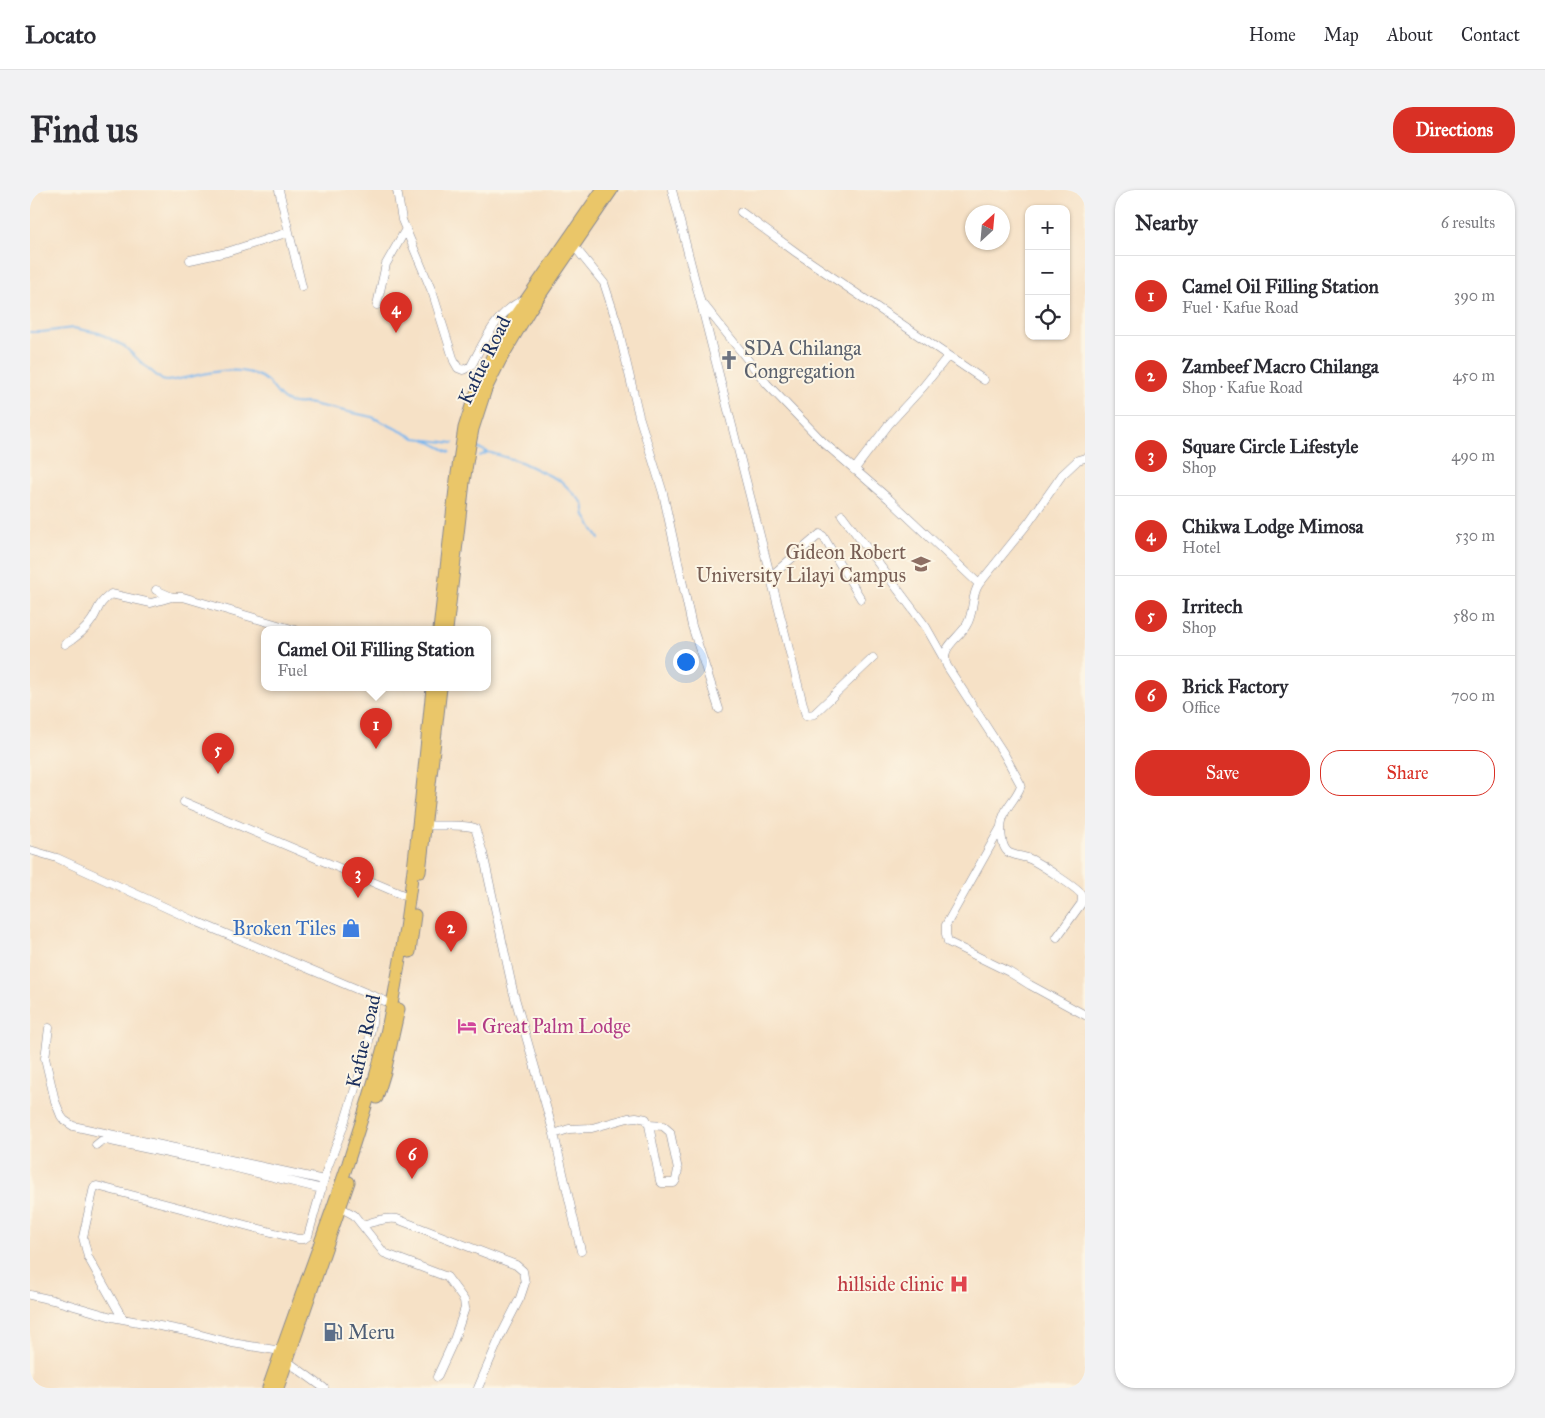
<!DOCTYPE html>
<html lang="en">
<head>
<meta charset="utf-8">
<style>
  :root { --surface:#fff; --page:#f2f2f3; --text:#2b2b33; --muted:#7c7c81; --line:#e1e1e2; --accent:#d93025 }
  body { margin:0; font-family:"IM FELL Great Primer",serif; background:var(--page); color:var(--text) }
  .controls { position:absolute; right:15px; top:15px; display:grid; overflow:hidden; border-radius:10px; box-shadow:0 1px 4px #0004 }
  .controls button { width:45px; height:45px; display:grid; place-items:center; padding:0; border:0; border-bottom:1px solid var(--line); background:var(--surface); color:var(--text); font:25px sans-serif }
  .compass { position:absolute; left:935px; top:15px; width:45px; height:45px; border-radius:50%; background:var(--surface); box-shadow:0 1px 4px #0004; rotate:26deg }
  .you { position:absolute; left:655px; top:471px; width:18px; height:18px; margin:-12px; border:4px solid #fff; border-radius:50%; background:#1a73e8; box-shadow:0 0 0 8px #1a73e833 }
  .badge { display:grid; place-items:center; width:32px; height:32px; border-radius:50%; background:var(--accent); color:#fff; font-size:16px; font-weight:700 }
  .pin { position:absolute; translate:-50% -41px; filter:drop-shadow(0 1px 2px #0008) }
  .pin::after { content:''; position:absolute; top:26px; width:18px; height:15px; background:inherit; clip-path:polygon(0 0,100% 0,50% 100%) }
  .popup { position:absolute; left:231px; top:436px; width:230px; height:65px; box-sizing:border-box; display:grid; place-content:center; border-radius:10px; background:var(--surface); filter:drop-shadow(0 1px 4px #0005); font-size:16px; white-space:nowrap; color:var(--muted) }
  .popup b { font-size:19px; color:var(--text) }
  .popup::after { content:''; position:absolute; left:50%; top:100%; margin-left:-10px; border:10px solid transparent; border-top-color:var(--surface) }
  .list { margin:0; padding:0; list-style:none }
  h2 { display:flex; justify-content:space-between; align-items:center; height:65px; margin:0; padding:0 20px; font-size:21px }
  h2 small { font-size:16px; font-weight:400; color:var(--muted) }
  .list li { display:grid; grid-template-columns:32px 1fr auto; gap:15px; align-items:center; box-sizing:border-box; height:80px; padding:0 20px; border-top:1px solid var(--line) }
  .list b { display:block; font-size:19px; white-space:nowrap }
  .list p { margin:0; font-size:16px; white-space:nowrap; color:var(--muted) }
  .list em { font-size:16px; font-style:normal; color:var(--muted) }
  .actions { display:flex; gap:10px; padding:15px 20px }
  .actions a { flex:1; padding:11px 0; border:1px solid var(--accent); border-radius:20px; text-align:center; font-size:18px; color:var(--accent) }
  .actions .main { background:var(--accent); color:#fff }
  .icon { flex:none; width:28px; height:28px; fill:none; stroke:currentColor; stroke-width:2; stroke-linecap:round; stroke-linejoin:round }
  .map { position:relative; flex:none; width:1055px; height:1198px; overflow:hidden; border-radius:20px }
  header { display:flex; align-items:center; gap:30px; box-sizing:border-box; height:70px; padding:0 25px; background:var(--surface); border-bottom:1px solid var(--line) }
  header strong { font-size:24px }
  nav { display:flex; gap:28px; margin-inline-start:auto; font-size:18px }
  .intro { display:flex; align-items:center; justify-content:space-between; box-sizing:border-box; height:120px; padding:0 30px }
  h1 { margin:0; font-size:35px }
  .button { padding:12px 22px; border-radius:20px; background:var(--accent); color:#fff; font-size:18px; font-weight:700 }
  main { display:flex; gap:30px; padding:0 30px }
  aside { flex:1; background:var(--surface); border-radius:20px; box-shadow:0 1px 4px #0004 }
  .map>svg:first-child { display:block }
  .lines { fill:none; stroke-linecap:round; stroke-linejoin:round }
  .stream { stroke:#7cb7ee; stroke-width:2 }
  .minor-casing { stroke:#888892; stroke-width:9 }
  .highway-casing { stroke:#888892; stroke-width:13 }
  .minor { stroke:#fff; stroke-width:8 }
  .highway { stroke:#eac669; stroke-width:11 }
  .labels { text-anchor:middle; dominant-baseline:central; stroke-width:4; stroke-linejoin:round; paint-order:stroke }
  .worship-label { font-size:20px; fill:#5b616d; stroke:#fcf5e5; text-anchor:start }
  .street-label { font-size:20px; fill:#1b2f5e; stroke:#fcf5e5 }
  .education-label { font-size:20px; fill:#785e54; stroke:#fcf5e5; text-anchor:end }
  .shop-label { font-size:20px; fill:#366cbe; stroke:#fcf5e5; text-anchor:end }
  .hotel-label { font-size:20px; fill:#b23c85; stroke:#fcf5e5; text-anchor:start }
  .health-label { font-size:20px; fill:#be3a42; stroke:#fcf5e5; text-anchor:end }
  .service-label { font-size:20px; fill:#4e5e75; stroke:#fcf5e5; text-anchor:start }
</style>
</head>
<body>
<header>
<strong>Locato</strong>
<nav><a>Home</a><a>Map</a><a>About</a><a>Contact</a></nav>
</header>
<div class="intro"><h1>Find us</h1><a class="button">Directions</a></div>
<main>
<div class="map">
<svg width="1055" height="1198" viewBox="0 0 1055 1198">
  <rect width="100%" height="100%" fill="#fcf5e5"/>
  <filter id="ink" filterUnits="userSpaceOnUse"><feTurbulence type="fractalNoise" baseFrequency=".02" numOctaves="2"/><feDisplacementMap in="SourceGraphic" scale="10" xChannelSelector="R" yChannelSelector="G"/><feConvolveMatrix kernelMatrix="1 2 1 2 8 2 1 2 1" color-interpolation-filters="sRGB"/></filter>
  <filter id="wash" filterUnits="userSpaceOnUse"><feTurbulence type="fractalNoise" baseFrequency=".0096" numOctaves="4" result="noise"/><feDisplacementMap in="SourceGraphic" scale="20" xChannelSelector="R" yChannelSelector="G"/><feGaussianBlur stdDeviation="1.12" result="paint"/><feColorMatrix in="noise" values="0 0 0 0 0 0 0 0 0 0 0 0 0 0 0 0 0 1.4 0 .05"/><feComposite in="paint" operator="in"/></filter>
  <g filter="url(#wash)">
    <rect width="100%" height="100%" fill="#f6e1c6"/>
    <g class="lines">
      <path class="stream" d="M0,142H12L43,138L69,143L94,156L114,175L132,190L136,191C164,188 196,174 224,184C251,192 241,217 277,213L342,227L385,248L394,249L420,262
        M398,250L423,253
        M448,258L458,262
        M450,266L458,262L491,272L531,291L553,313L555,326L569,349"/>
    </g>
  </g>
  <g filter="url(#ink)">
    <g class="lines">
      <g class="minor-casing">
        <path id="minor" d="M249,0L272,97
          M367,0L372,30L403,104L424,171L428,178L433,180L441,176C455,150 467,120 496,109
          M642,0L776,526L784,524L843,468
          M711,22L767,63L954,190
          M544,56L574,93L587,133L609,226L633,303L662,436L689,519
          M160,70L197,62L259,42
          M347,115L356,74L376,39
          M674,115L737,194L793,252L859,309L949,394
          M824,280L859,234L893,197L918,166
          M812,325L896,437L913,467
          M741,386L790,344L793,346L831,409
          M126,400L142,407
          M35,454C45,448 55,441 62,430C70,417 67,415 81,404L121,413L142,407H153L265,440
          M154,612L380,708
          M397,635C413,637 430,633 445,638L453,663L483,801L524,944L551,1061
          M971,637L916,735V744L918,752L979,782L1000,795L1055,825
          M0,660L27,668L163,730L362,814
          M1027,747L1051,714C1052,710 1053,707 1051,704C1047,698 1007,672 1000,669C993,666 984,666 978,662C972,657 971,643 971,636C973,617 987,609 991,595L974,564L917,476C909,458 927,450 936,436C945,423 940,407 949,394L999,332L1032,285L1048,270L1055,268
          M19,838L15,868L25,911L31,926L34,930L43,936L70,942L294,990
          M524,944L539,939L562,938L598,928L606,927L616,929L619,935L630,991L632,993H644L646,990L648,980L640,942L633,936L619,935
          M66,955L71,951L76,950L190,974L292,999
          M311,1018L324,1025L354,1063L417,1087L434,1110L435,1118L424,1150L407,1187
          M332,1035C344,1032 355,1027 367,1029L486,1075L493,1081L495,1093L490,1108L470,1147L448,1198
          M0,1105L23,1110L82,1127L156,1141L202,1153L251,1161
          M93,1129L58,1067L53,1047L64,997L67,996L268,1049H274L278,1046L297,979L312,940L338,857L346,807
          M257,1171L294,1198"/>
      </g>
      <g class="highway-casing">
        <path id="highway" d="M409,440L426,290L434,238L443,210L463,164L484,127L572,0
          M417,440L434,292L440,255L443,239L456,199L470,171L500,120L582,0
          M390,682L411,498
          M380,762L385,725
          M347,908L355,882L369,819
          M238,1198C264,1123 292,1049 318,973C330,935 343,897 353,857C380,739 390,618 402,498
          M248,1198L319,992"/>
      </g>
      <use href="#minor" class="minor"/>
      <use href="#highway" class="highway"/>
    </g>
  </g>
  <defs>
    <g id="church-bare" transform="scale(1.5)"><path d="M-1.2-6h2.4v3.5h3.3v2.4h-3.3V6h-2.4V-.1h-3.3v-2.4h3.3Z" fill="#6b7280" stroke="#fcf5e5" stroke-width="2.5" paint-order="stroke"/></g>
    <g id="university-bare" transform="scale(1.5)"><path d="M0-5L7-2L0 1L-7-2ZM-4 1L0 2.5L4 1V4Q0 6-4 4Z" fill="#8d6e63" stroke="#fcf5e5" stroke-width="2.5" paint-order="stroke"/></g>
    <g id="shop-bare" transform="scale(1.5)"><path d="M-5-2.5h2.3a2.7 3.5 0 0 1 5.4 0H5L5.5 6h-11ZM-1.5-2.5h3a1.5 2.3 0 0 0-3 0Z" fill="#3f7fe0" stroke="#fcf5e5" stroke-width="2.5" paint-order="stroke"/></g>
    <g id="hotel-bare" transform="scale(1.5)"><path d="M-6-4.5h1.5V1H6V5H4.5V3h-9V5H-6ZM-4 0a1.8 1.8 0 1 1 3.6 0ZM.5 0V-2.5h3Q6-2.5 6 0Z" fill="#d1479c" stroke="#fcf5e5" stroke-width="2.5" paint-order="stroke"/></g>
    <g id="hospital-bare" transform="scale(1.5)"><path d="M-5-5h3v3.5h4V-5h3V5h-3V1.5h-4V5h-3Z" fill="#e0444e" stroke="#fcf5e5" stroke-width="2.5" paint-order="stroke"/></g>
    <g id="fuel-bare" transform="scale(1.5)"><path d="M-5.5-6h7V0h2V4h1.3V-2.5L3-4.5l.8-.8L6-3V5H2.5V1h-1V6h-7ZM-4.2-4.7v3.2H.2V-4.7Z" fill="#5c6f8a" stroke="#fcf5e5" stroke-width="2.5" paint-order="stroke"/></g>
  </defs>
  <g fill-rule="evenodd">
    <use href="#church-bare" x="699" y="170"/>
    <use href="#university-bare" x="891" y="374"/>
    <use href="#shop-bare" x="321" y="738"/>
    <use href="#hotel-bare" x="437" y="836"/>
    <use href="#hospital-bare" x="929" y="1094"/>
    <use href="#fuel-bare" x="303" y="1142"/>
  </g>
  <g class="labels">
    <g class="worship-label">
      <text x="714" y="158">SDA Chilanga<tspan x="714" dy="23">Congregation</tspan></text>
    </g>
    <g class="street-label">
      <text transform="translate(454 170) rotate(-64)">Kafue Road</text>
      <text transform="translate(333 851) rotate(-77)">Kafue Road</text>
    </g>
    <g class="education-label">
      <text x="876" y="362">Gideon Robert<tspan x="876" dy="23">University Lilayi Campus</tspan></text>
    </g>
    <g class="shop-label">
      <text x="306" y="738">Broken Tiles</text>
    </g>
    <g class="hotel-label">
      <text x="452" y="836">Great Palm Lodge</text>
    </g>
    <g class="health-label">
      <text x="914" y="1094">hillside clinic</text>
    </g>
    <g class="service-label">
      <text x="318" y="1142">Meru</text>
    </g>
  </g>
</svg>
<div class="controls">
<button>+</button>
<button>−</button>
<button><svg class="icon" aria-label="locate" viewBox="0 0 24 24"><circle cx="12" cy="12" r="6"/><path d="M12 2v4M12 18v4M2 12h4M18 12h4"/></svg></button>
</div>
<svg class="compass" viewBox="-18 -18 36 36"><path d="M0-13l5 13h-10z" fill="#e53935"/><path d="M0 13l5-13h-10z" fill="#7c7c81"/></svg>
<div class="you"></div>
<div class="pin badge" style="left:346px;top:559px">1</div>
<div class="popup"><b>Camel Oil Filling Station</b>Fuel</div>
<div class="pin badge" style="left:421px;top:762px">2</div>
<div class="pin badge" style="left:328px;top:708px">3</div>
<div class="pin badge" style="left:366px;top:143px">4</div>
<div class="pin badge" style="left:188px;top:584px">5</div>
<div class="pin badge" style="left:382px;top:989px">6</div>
</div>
<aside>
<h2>Nearby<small>6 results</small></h2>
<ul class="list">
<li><span class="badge">1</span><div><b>Camel Oil Filling Station</b><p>Fuel · Kafue Road</p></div><em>390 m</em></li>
<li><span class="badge">2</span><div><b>Zambeef Macro Chilanga</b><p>Shop · Kafue Road</p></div><em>450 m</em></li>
<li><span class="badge">3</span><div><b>Square Circle Lifestyle</b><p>Shop</p></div><em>490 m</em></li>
<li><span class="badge">4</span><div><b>Chikwa Lodge Mimosa</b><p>Hotel</p></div><em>530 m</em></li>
<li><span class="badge">5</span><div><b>Irritech</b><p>Shop</p></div><em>580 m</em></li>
<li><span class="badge">6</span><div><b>Brick Factory</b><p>Office</p></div><em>700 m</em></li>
</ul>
<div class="actions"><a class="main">Save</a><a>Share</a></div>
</aside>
</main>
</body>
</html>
